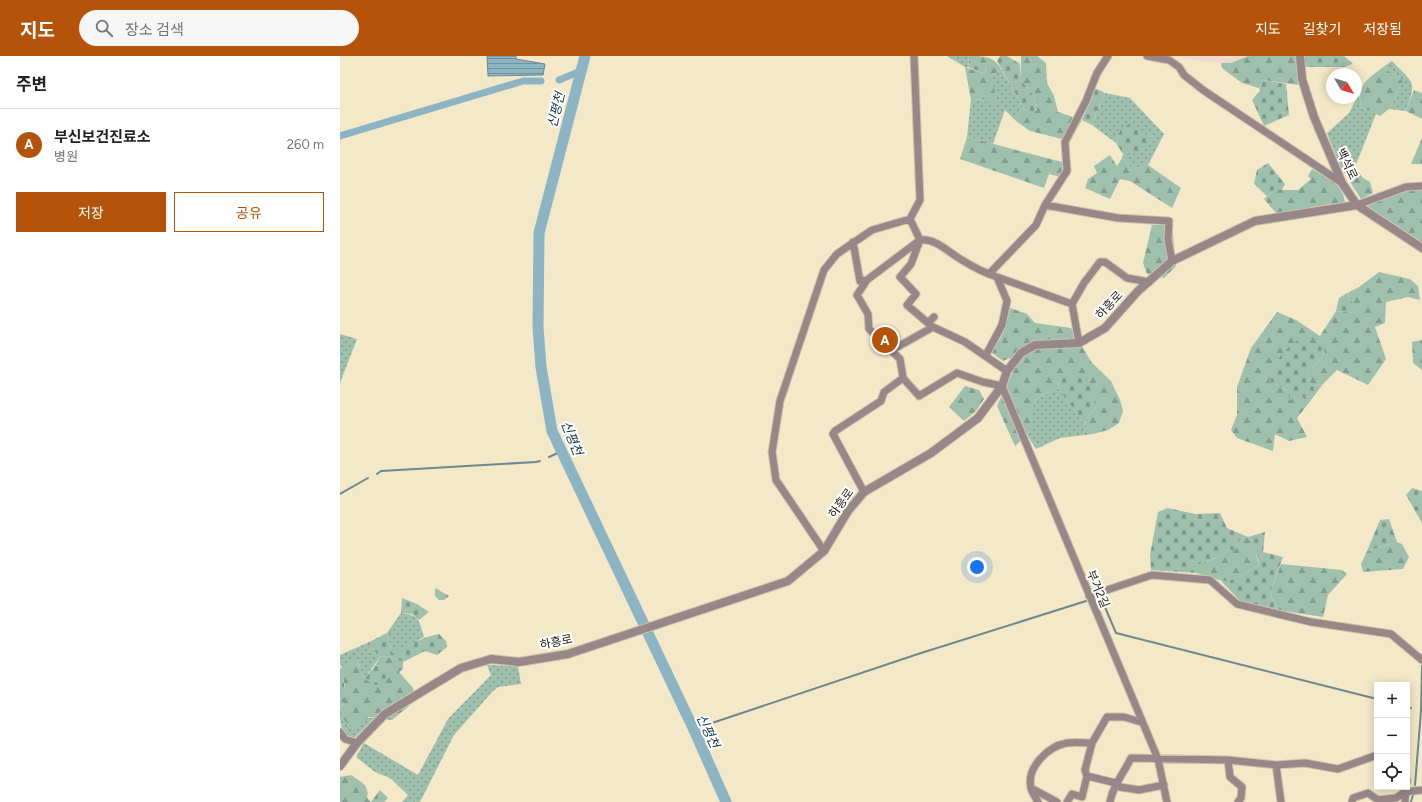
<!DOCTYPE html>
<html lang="ko">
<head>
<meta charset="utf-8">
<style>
  :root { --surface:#fff; --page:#f6f6f6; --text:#202124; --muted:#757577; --line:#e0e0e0; --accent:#b45309 }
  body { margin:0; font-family:Figtree,"Noto Sans KR",sans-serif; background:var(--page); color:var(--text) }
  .controls { position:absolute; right:12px; bottom:12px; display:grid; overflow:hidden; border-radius:0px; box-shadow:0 2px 10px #0003 }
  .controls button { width:36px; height:36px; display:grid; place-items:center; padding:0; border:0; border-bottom:1px solid var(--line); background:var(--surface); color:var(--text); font:20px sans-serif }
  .compass { position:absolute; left:986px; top:12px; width:36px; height:36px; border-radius:50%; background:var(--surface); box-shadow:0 2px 10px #0003; rotate:128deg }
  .you { position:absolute; left:637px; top:511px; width:14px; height:14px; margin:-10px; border:3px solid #fff; border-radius:50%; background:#1a73e8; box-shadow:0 0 0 6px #1a73e833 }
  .badge { display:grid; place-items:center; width:26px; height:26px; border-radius:50%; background:var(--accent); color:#fff; font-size:13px; font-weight:700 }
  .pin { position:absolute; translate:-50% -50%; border:2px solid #fff; box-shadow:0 1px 4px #0006 }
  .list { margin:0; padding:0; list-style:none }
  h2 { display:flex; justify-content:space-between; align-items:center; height:52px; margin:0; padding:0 16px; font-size:17px }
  h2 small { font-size:13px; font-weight:400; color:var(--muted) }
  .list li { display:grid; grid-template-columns:26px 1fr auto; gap:12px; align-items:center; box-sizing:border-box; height:72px; padding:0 16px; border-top:1px solid var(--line) }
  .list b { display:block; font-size:15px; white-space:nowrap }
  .list p { margin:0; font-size:13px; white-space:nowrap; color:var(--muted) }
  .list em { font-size:13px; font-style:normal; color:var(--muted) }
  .actions { display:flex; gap:8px; padding:12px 16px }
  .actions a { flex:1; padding:9px 0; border:1px solid var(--accent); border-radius:0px; text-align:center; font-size:14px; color:var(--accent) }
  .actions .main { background:var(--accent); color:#fff }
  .icon { flex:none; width:22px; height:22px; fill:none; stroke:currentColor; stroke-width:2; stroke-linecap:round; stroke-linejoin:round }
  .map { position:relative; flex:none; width:1082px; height:746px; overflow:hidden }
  header { display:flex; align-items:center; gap:24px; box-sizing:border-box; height:56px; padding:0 20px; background:var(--accent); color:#fff }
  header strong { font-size:19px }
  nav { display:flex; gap:22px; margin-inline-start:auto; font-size:14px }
  .search { width:280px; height:36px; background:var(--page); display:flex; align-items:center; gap:10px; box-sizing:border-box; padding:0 14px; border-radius:22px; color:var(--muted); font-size:15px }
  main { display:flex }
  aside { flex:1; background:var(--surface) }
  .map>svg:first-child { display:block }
  .education { fill:#f1d9cf }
  .grass { fill:url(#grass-dots) }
  .forest { fill:url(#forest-firs) }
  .cemetery { fill:url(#cemetery-stones) }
  .water { fill:url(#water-rules); stroke:#6e898f }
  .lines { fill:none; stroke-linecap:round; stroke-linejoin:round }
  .stream { stroke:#6e898f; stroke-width:2 }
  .canal { stroke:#8cb4c2; stroke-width:7 }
  .river { stroke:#8cb4c2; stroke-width:11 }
  .minor-casing { stroke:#cec5a7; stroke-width:9 }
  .tertiary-casing { stroke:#cec5a7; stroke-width:10 }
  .minor { stroke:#988788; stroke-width:7 }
  .tertiary { stroke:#988788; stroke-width:8 }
  .labels { text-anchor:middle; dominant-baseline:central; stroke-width:4; stroke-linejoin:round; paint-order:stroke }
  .street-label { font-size:12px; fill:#282417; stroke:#fff }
  .water-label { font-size:13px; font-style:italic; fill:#123743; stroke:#fff }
</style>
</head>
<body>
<header>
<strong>지도</strong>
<div class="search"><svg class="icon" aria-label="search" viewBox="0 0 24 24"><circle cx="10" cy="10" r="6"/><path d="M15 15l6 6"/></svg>장소 검색</div>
<nav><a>지도</a><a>길찾기</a><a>저장됨</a></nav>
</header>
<main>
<aside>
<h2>주변<small></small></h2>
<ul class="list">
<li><span class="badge">A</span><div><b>부신보건진료소</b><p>병원</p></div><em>260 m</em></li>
</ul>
<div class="actions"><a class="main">저장</a><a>공유</a></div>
</aside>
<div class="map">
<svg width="1082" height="746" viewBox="0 0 1082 746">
  <defs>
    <pattern id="grass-dots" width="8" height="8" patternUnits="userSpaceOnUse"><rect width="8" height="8" fill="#a0c0ae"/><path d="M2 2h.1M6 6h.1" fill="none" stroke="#829c8d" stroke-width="1.8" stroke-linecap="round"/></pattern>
    <pattern id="forest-firs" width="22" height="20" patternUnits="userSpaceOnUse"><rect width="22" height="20" fill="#a0c0ae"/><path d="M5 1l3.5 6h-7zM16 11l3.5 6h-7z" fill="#829c8d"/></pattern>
    <pattern id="cemetery-stones" width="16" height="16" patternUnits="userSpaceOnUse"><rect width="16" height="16" fill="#a0c0ae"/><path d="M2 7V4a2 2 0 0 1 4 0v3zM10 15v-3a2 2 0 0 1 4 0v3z" fill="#829c8d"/></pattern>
    <pattern id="water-rules" width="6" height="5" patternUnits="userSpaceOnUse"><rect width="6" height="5" fill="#8cb4c2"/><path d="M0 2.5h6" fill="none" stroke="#72929d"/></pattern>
  </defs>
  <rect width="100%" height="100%" fill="#f3e8c7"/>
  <path class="education" d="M828,0H908L891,7H881Z"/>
  <path class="grass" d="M607,0H629L628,11H625Z
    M1052,5C1074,28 1077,24 1066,55L1049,53L1063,25L1043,11Z
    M661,13L685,55L680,54L676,65L665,54L653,88L627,81L631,44L645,43L653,19Z
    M765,37L790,42L824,78L808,109L791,114L787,106L782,102L783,98L792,100L780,74L776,87L752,69Z
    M1019,38L1021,51L1036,58L1015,111L1000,110L987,77L1009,57Z
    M0,278L17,283L0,327Z
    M718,332L745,369L753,378L720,382L696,393L687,379L691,375V355L697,342Z
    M61,557C79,559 79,564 84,581L70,589L52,597L47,577Z
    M27,587L40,601L24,623L17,604L2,611L0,608V599Z
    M147,609L178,610L181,628L158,631L152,636L114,679L80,746H62L68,739L50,722L35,716L16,701L24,687L78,719L108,663L151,619Z
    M4,648L2,662H35L13,683C0,677 0,666 0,652Z"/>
  <path class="forest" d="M629,0C644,0 654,0 661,13L653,19L656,49L647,48L645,43L631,44L625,11L645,18L646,8L629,4Z
    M681,0H697L706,7L707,27L714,40L718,56L742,64L730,85L690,75L676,65L680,54L697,55L693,39L681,24Z
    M908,0H957L958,29L923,24L919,32L902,27L882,12L881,7H891Z
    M1043,11L1063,25L1049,53L1040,60L1021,51C1017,28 1027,24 1043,11Z
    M1074,34L1082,37V63L1066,55Z
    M627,81L722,106L723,114L720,121L709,118L704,132L620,103Z
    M1082,82V108H1071Z
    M770,99L777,110L782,102L787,106L791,114L808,109L841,132L832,152L790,125L780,123L770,143L745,132L748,123L757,117L754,110Z
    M1000,110L1015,111L1023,122L1030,126L1033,137L1021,143Z
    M972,113C988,123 1002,126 1005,146L937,158L924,143L934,134H958L971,123L968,120Z
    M1082,133V186L1026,150L1070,134Z
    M812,169H832L836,210L824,222L807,218L803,207Z
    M1039,216L1070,223L1078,230L1080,244L1068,241L1046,246L1045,267L1035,271L1046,303L1028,329L997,314L983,328L972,330L967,320L985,297L929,325L948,335L961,339L968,348L957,362L967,381L949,385L935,378L933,395L897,382L891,374L897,359V331L911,292L937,256L956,264L980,280L996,255L1014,257L1008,244L1009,236L1019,231Z
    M670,252L687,258L695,267L731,272L752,307L771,325L780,344L783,355L779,367L768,374L753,378L745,369L746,363L756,351L719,323L718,332L697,342L691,355V375L675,390L657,350L675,311L670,302L663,305L652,297L664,275Z
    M1082,284V314L1073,307L1072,286Z
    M625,330L639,334L644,343L636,355L624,365L609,351Z
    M908,481L912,485L919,509C888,527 893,530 857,517V509L881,500L888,493L894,495L900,483Z
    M1057,486L1062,488L1069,501L1063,513L1023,516L1021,508L1027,495Z
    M941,508L1002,514L1007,518L988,539L983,561L937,554L930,536Z
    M47,600L63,606V613L59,616L73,632L76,644L52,664L29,661L13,672L2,662L5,630L2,618V611L17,604L24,623L43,609L35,610L40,601Z
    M11,719C21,726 30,729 27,742L31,746H0V721Z"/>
  <path class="cemetery" d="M660,0H667L680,8L681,24L693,39L697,55H685L657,5Z
    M965,0H1004L1013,8L1004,11H965Z
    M629,4L646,8L645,18L628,11Z
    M923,24L946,28L949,59L924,70L912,44L920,35L919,32Z
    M755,32L765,37L752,69L742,64Z
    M791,67L811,82L792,100L783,98L776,87L780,74Z
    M928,107L945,128L942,134H934L927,140L914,128L917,114Z
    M1009,236L1008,244L1018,250L1014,257L996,255L999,242Z
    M959,283L984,292L985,297L967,320L972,330L983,328L968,348L961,339L950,344L948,335L929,325C933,305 943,296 959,283Z
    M727,318C750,324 752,328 756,351L746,363L745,369L718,332L719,323Z
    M1072,432L1082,435V467L1066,439Z
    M828,452L855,458L880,457L887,472L908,481L925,476L923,496L943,501L930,536L937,554L900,545L881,525C896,526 906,516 919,509L917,499L910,494L912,485L908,481L900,483L894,495L888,493L881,500L857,509V517L811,514L810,499L818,456Z
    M1049,463L1057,486L1027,495L1040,464Z
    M95,532L109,540L104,544H99L95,540Z
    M62,542L77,548L89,556L79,564L72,558L61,557Z
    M47,577L52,597C68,590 82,581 99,578L106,585L107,591L97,599L85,595L63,606L47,600L40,601L27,587Z
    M43,609L50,615L43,627L35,629L24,623L35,610Z
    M2,611C1,625 11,640 0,652V613Z
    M40,734L48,742L44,746H31Z"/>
  <path class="water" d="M147,0H176V3L205,8L203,19L148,20Z"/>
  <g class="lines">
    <path class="stream" d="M209,401L222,395
      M37,418L41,415L196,406L200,405
      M0,438L28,422
      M760,543L762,544L776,577L1037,643
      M1067,651L1071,652
      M372,667L578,598L746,545
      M354,674L363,670
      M1075,729L1081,655L1082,610
      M1071,746L1073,739"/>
    <path class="canal" d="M219,24L241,15
      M0,80L183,25H201"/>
    <path class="river" d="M245,0L199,177L198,271L201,311L212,375L354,674L386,746"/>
    <g class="minor-casing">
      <path id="minor" d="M807,0L829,4L839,11L844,19L863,34L1002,127
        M705,149L727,115L725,86L746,45L757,17L768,0
        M1017,149L1066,131L1082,130
        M570,163L580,184L571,208L560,221L576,238L567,249L588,267L594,261
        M513,186L520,225L527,224L517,239L528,258L529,273L560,303L563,322L544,336L541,345L495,375L493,378L524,436
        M649,218L696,169L705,149L778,162L829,165L828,183L832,205
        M657,221L732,248L739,287
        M527,224L580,184C596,182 609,197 622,204C633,211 645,217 657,221L667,245L662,269L646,299
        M732,248L744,227L760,206H765L787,222L809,226
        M552,294L593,271L625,286L667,315
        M563,322L579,340L617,317L643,326L662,330L818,703L827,746
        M484,495L436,424L432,396L440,345L484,214L497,198L532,174L570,163L580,144L574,0
        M749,540L812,519L870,524L897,548L971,566L1051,578L1082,604
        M0,676L5,683L17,687
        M888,704L890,721L902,731L901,742L898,746
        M936,709L941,746
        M747,720L776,727L780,731L799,734L824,729
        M1067,724V726
        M691,732L717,746
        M698,746C696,742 692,737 691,732C686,712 708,690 727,687C735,686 744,687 752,687L767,661H784L801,666
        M727,746L732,738L742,741L747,720L745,714L752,687
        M770,746C773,729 784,717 791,702L888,704L936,709L965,707L998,713L1037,699
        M1012,746L1013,742L1028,737L1038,744L1056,742L1065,736L1082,734
        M1065,746L1066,733"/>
    </g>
    <g class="tertiary-casing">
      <path id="tertiary" d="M960,0L962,23L974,61L1002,127L1017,149L1082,192
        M0,710L17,687L45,658L121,612L151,603L179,606L228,598L448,525L484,495L508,455L524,436L591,397L638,362L662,330L667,315L681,297L695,289L739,287L765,272L798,235L832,205L915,165L1017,149"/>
    </g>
    <use href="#minor" class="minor"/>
    <use href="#tertiary" class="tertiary"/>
  </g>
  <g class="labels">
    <g class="street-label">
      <text transform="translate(1007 108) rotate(64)">백석로</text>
      <text transform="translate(769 249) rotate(-47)">하흥로</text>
      <text transform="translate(501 447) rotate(-54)">하흥로</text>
      <text transform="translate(758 533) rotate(67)">부거2길</text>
      <text transform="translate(216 586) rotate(-12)">하흥로</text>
    </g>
    <g class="water-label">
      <text transform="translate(216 54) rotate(-76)">신평천</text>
      <text transform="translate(232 382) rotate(68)">신평천</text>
      <text transform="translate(368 675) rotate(65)">신평천</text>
    </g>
  </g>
</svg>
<div class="controls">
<button>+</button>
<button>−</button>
<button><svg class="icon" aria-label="locate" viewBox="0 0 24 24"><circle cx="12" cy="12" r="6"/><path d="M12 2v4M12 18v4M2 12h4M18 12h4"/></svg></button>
</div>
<svg class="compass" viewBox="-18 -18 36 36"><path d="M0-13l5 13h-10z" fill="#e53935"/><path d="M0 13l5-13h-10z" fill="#757577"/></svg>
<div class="you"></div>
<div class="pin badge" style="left:545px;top:284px">A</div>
</div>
</main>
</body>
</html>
